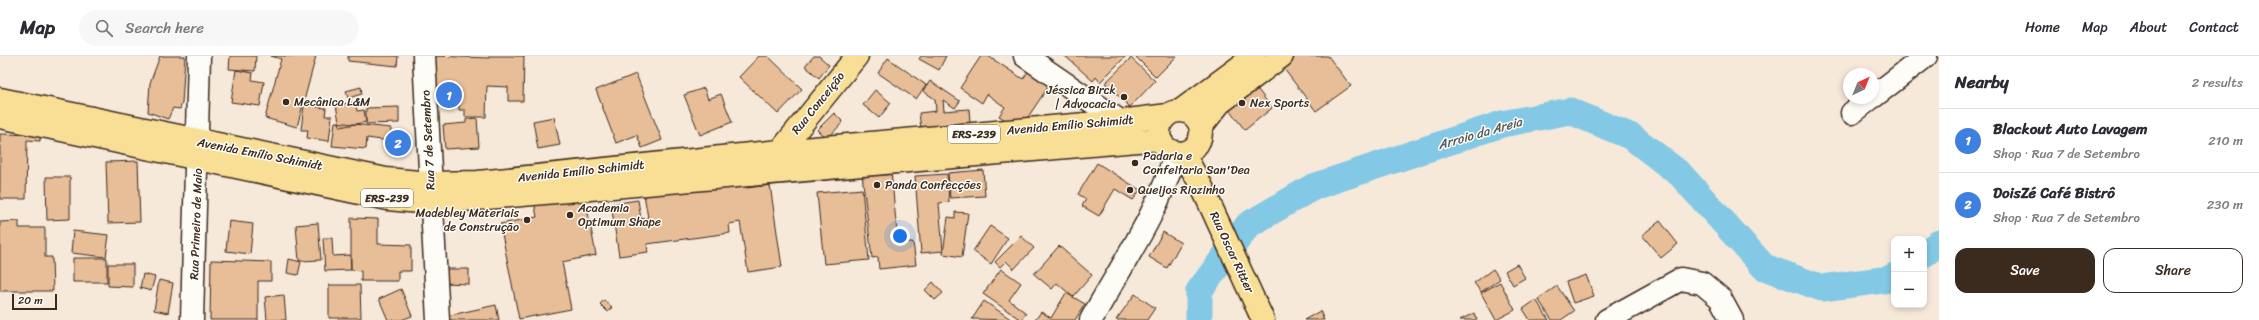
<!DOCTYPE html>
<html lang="en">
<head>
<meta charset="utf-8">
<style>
  :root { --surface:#fff; --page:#f7f7f7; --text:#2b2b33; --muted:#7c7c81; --line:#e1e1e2; --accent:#3b2a1e }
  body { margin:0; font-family:Sriracha,sans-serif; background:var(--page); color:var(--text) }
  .controls { position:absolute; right:12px; bottom:12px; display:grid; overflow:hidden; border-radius:8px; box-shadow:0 2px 6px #0003 }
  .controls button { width:36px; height:36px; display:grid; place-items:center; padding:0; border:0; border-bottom:1px solid var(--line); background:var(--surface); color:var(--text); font:20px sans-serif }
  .compass { position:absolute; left:1843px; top:12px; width:36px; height:36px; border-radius:50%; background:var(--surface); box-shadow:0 2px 6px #0003; rotate:43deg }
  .scale { position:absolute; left:12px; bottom:10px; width:45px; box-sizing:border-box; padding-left:4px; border:2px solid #3b2a1e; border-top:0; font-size:11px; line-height:14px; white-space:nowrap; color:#3b2a1e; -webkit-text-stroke:3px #fdfcf7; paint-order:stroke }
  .you { position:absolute; left:900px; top:180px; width:14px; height:14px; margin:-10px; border:3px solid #fff; border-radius:50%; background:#1a73e8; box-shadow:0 0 0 6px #1a73e833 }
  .badge { display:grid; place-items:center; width:26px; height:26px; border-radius:50%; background:var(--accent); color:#fff; font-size:13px; font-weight:700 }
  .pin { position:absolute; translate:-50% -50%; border:2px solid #fff; box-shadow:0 1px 4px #0006 }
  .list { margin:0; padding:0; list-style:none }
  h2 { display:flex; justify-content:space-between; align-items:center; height:52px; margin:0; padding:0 16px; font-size:17px }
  h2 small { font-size:13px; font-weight:400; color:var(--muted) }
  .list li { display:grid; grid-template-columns:26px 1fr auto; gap:12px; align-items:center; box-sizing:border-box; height:64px; padding:0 16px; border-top:1px solid var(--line) }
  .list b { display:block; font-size:15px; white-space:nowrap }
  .list p { margin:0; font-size:13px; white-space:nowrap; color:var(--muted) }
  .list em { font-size:13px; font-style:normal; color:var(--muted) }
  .actions { display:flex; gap:8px; padding:12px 16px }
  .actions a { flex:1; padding:9px 0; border:1px solid var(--accent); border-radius:12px; text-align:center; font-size:14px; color:var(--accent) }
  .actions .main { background:var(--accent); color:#fff }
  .icon { flex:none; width:22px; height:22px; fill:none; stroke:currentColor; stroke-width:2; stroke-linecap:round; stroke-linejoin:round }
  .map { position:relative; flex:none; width:1939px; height:264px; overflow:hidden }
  header { display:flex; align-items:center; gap:24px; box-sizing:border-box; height:56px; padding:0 20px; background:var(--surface); border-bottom:1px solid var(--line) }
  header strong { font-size:19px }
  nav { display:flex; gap:22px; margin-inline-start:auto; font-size:14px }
  .search { width:280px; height:36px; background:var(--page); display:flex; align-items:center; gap:10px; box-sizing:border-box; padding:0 14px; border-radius:22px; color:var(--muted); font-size:15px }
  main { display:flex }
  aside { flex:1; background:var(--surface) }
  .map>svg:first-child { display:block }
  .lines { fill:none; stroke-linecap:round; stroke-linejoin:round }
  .river { stroke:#83c8e4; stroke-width:27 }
  .building { fill:#e8be98; stroke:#3b2a1e }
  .minor-casing { stroke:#3b2a1e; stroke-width:25 }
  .major-casing { stroke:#3b2a1e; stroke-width:25 }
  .minor { stroke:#fdfcf7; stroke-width:22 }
  .major { stroke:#f9df96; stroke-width:22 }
  .poi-dot { fill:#3b2a1e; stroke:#fdfcf7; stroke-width:1.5 }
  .labels { text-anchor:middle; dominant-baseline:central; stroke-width:3; stroke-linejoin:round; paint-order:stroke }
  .shield { fill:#fdfcf7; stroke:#75695f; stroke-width:1 }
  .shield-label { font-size:11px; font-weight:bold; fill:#3b2a1e }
  .poi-label { font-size:12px; fill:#3b2a1e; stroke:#fdfcf7; text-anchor:start }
  .street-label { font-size:12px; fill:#3b2a1e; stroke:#fdfcf7 }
  .water-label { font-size:13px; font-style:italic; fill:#515959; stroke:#fdfcf7 }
</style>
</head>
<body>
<header>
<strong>Map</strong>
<div class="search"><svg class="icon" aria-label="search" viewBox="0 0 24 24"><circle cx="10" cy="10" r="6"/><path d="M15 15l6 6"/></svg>Search here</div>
<nav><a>Home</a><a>Map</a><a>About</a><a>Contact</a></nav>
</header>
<main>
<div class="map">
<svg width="1939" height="264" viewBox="0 0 1939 264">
  <rect width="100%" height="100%" fill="#f7e9da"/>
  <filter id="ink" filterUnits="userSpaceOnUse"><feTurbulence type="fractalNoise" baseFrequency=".025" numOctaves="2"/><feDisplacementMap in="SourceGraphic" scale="8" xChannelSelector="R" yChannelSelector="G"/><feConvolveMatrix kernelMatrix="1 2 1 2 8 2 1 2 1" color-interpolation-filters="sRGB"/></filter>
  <g filter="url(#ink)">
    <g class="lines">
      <path class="river" d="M1924,198L1939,187
        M1199,264V235L1248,169L1313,131L1502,68L1570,55L1632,81L1680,118L1764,211L1822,232L1890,223L1894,220"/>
    </g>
    <path class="building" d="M160,0H185L182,47L180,53L173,52L168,63L148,56L150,27Z
      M230,0H256L255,15L229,13Z
      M271,0H316L297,71L265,62L281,3Z
      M348,0H398L397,10L348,5Z
      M433,0L489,2V0H524L523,45H508V31L487,30L486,61H465V54H459V41H439V31H433Z
      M759,0H768L802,33L778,58L739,21Z
      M814,0H819L829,9L819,22L805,10Z
      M921,0H946L939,14L919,3Z
      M981,0H988L1023,23L1029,14L1050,28L1020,73L999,60L1005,51L987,38L982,47L960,32Z
      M1065,0H1126L1100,26L1096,21L1093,25Z
      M1135,0H1177L1156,21Z
      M1294,0H1328L1351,30L1316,55L1281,9Z
      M888,2L926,29L916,43L878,17Z
      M1131,2L1155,25L1130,51L1105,27Z
      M236,14L253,17L252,24L264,26L260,50L231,46Z
      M636,18L662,84L642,92L637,79L616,87L596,34Z
      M930,25L960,45L955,52L943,44L944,55L969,53L970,67L921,72L919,57L936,55L935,43L923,35Z
      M1255,30L1272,52L1245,74L1227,51Z
      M361,31L362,38L348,42L346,35Z
      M704,32L708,43L721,38L732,66L700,79L684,39Z
      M875,34L891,47L879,62L863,49Z
      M355,46L357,55L364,54L366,66L340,71L336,49Z
      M304,49L326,52L325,60H332L329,85L307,82L308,74H301Z
      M399,51V67L366,68V52Z
      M834,57L843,66L827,83L817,74Z
      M554,61L560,89L538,93L533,65Z
      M477,62L479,91L445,93L443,69L466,67V63Z
      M335,66L391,72L390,85L367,82L366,93L332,90Z
      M0,78L40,79V85L27,84L26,143H0Z
      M138,105L140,166L108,167L106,106Z
      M1097,107L1140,134L1133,144L1115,133L1099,160L1082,150L1086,143L1078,138Z
      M983,114L985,140L950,142L948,117Z
      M891,115L898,187L913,186L916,209L879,213L878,201L872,202L862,118Z
      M947,118L949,146L939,147L943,195L921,197L915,120Z
      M46,121H70V163L47,164Z
      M746,124L747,132L770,129L782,211L748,216L740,166L729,168L730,177L647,188L648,196L619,200L611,148L638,144L641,163L648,162L644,138Z
      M862,133L869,204L824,208L817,137Z
      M584,136L596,199L562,206L571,253L519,263L500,168L537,161L534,145Z
      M955,156L968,157L962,201L943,198L948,161L955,162Z
      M351,162L378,163V188L411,189V215H398V225H361V215L351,214Z
      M19,165V172H45V201H52L53,235H0V166Z
      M229,165L253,168L250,198L226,195Z
      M1660,165L1678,188L1661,202L1642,179Z
      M318,167L321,204L299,205L296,169Z
      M990,170L1008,182L991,208L973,195Z
      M73,175L109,179L106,201L71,197Z
      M1163,176L1181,187L1167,212L1149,201Z
      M1021,180L1034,192L1014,213L1006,205L1000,211L995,206Z
      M323,182H332L333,200L350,199L351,214L325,215Z
      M1059,190L1092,219L1073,241L1057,227L1052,233L1034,218Z
      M73,202H107V226H73Z
      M289,203L301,206L298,219L287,217Z
      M211,204L271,206V225H258V264H210Z
      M108,208H133V231L108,230Z
      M1517,208L1525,222L1513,229L1505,215Z
      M443,213H469V228L443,227Z
      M1001,213L1021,227L1009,244L1026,257L1021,264L983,238Z
      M1493,213L1500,223L1481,236L1474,227Z
      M143,218L155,221L151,235L140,232Z
      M1586,219L1594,240L1573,247L1566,226Z
      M159,224L173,227L168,257L154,254Z
      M933,226L943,237L935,244L925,234Z
      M1500,226L1515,254L1496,264L1481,237Z
      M329,229H360L361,262H329Z
      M1557,230L1574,255L1561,264H1552L1538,243Z
      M401,233L412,260L401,264H388L379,243Z
      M1066,237L1085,248L1075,264H1035L1041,256L1051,262Z
      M1135,238L1155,252L1147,264H1116Z
      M284,239L286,264H267L265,241Z
      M604,244L612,251L608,256L600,248Z
      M1536,244L1549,264H1530L1523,253Z
      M984,245L1012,264L972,263Z
      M496,249L499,264H443L442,261Z
      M1320,255L1324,264H1304Z
      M1474,257L1477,264H1460Z"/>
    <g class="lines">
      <g class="minor-casing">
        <path id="minor" d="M424,0L438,264
          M1025,0L1120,65
          M1873,41L1926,0
          M1852,57L1871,42
          M192,264L199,0
          M1091,264C1121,210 1159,156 1176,96
          M1607,264L1681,223L1702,227L1720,242L1732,264"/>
      </g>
      <g class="major-casing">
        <path id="major" d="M0,43L386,123L430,127L478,126L780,95L1120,65L1168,59
          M1180,55L1254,0
          M1159 76a21 21 0 1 1 42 0a21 21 0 1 1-42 0Z
          M0,61L388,143L430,147L1160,83
          M1201,71L1220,47L1282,0
          M780,95L857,0
          M1183,97L1201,129L1263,264"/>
      </g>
      <use href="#minor" class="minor"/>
      <use href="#major" class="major"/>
    </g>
  </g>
  <g class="poi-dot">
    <circle cx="1124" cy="41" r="4"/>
    <circle cx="286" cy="46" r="4"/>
    <circle cx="1242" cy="47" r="4"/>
    <circle cx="1135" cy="107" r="4"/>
    <circle cx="877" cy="129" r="4"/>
    <circle cx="1130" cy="134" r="4"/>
    <circle cx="570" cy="159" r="4"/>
    <circle cx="527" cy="164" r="4"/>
  </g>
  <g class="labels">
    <g class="shield">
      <rect x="948" y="69" width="52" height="18" rx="3"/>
      <rect x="361" y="133" width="52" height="18" rx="3"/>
    </g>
    <g class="shield-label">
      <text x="974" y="78">ERS-239</text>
      <text x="387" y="142">ERS-239</text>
    </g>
    <g class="poi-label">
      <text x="1116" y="34" text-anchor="end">Jéssica Birck<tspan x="1116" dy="14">| Advocacia</tspan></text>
      <text x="294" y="46">Mecânica L&amp;M</text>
      <text x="1250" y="47">Nex Sports</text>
      <text x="1143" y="100">Padaria e<tspan x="1143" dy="14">Confeitaria San'Dea</tspan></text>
      <text x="885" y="129">Panda Confecções</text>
      <text x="1138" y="134">Queijos Riozinho</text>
      <text x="578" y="152">Academia<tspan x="578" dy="14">Optimum Shape</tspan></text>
      <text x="519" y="157" text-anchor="end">Madebley Materiais<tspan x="519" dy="14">de Construção</tspan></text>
    </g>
    <g class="street-label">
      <text transform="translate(818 47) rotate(-51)">Rua Conceição</text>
      <text transform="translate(1070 69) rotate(-5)">Avenida Emílio Schimidt</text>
      <text transform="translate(428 84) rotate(-93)">Rua 7 de Setembro</text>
      <text transform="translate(260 98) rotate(11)">Avenida Emílio Schimidt</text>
      <text transform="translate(581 115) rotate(-6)">Avenida Emílio Schimidt</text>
      <text transform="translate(196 168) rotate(-88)">Rua Primeiro de Maio</text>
      <text transform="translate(1232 196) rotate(65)">Rua Oscar Ritter</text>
    </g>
    <g class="water-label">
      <text transform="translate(1480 77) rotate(-16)">Arroio da Areia</text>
    </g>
  </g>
</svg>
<div class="controls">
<button>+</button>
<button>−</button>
</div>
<svg class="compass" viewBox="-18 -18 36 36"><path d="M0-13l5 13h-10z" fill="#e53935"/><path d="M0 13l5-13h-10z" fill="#7c7c81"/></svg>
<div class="scale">20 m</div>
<div class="you"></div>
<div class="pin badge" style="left:449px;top:39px;background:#3f7fe0">1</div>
<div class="pin badge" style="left:398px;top:87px;background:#3f7fe0">2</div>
</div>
<aside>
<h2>Nearby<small>2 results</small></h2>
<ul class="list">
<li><span class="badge" style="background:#3f7fe0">1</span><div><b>Blackout Auto Lavagem</b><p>Shop · Rua 7 de Setembro</p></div><em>210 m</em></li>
<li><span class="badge" style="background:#3f7fe0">2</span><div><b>DoisZé Café Bistrô</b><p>Shop · Rua 7 de Setembro</p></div><em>230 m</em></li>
</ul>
<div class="actions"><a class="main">Save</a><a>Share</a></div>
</aside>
</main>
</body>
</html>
